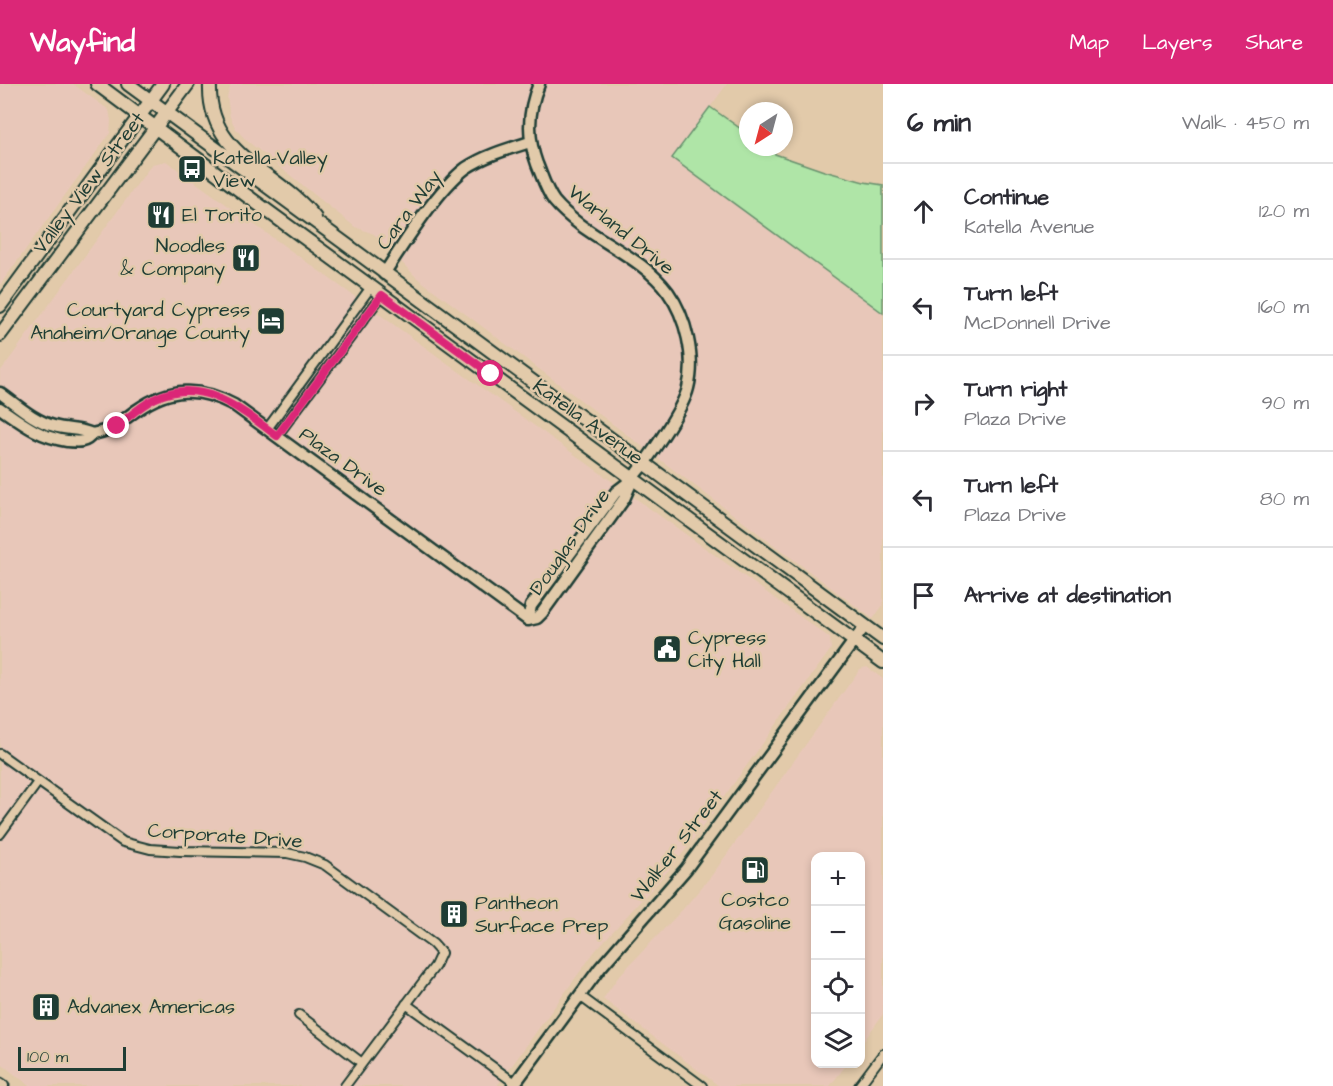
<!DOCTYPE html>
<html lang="en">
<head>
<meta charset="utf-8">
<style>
  :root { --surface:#fff; --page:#f7f7f7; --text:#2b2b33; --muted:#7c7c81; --line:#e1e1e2; --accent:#db2777 }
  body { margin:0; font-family:"Architects Daughter",sans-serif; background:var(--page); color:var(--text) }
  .controls { position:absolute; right:18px; bottom:18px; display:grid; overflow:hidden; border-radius:12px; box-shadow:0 3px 9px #0003 }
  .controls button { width:54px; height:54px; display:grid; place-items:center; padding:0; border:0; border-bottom:2px solid var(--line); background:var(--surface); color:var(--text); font:30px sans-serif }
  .compass { position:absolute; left:739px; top:18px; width:54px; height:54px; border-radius:50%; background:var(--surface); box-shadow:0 3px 9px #0003; rotate:216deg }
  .scale { position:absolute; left:18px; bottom:15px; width:108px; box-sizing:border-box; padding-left:6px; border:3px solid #1f3d34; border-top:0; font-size:16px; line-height:21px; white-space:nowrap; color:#1f3d34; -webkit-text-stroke:4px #e2caaa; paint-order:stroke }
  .stop { position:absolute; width:18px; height:18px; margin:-14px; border:4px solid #db2777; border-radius:50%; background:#fff }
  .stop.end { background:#db2777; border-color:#fff; box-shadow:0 2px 6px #0008 }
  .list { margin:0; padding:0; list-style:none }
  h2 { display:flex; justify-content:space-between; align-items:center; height:78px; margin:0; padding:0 24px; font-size:26px }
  h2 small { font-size:20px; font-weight:400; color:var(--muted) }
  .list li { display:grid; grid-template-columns:39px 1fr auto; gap:18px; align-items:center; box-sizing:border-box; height:96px; padding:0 24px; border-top:2px solid var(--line) }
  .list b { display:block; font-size:22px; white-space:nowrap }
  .list p { margin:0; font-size:20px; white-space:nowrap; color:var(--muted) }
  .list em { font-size:20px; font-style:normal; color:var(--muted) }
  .icon { flex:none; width:33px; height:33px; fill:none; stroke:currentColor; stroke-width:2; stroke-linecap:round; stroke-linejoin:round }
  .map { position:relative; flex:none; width:883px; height:1002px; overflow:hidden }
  header { display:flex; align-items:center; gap:36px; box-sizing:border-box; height:84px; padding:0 30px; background:var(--accent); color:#fff }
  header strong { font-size:28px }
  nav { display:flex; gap:33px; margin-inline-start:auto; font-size:21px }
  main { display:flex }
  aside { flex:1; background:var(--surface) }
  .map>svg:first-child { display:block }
  .built { fill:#e8c7b9 }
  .green { fill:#afe5a7; stroke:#67916e; stroke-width:1.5 }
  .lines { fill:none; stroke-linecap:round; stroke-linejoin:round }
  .street-casing { stroke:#1f3d34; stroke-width:12 }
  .secondary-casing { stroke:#1f3d34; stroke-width:15 }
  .primary-casing { stroke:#1f3d34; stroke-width:16 }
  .street { stroke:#e2caaa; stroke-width:8 }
  .secondary { stroke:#e2caaa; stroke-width:10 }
  .primary { stroke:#e2caaa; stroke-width:12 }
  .route { stroke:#db2777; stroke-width:8 }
  .labels { text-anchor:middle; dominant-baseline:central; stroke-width:5; stroke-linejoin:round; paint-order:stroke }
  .poi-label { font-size:20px; fill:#1f3d34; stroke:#e2caaa; text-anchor:start }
  .street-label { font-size:20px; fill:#1f3d34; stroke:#e2caaa }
</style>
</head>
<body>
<header>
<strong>Wayfind</strong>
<nav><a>Map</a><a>Layers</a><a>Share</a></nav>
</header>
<main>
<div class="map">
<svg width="883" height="1002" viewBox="0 0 883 1002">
  <rect width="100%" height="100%" fill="#e2caaa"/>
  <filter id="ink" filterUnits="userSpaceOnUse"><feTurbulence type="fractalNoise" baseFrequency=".0167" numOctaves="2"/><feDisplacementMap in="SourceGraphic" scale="12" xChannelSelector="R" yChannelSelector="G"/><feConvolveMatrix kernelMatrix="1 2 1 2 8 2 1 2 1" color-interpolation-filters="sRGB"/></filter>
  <g filter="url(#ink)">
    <path class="built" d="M0,0H73L109,26L111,37L110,49L0,201Z
      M231,0H727L673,74L883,229V521L873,535L416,193L374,150L355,143L246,56L236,45L230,33L227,13Z
      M166,77L830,554L831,565L687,764L667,788L595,867L497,1002H30L0,979V288L152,80Z
      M867,583L883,595V930L861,961L860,772H816V980H847L830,1002H719L603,915L619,892L684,824L712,791L860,585Z"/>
    <path class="green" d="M710,23L748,50V63H766L775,70L824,87L864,98L883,101V229L672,74Z"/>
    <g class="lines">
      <g class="street-casing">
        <path id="street" d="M267,345L371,203
          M277,352L382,211
          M0,670L123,758L150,765L180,767L287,769L305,773L325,781L433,860L441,869L435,882L345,1002
          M0,750L38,698
          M580,912L702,1002
          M406,920L515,999
          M299,931L362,979
          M859,1002L883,970"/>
      </g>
      <g class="secondary-casing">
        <path id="secondary" d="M384,190C404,159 438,105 466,84C486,71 508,65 530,58
          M0,309C17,321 34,337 54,342C67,346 80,344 92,350C112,347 121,337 137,326C170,303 199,302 234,321L528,536
          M0,324C23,340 39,353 67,357C78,358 86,359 92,350
          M528,536L531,522L616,408C622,403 629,399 633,393C648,376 683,325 688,304C696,274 686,233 668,208C639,169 585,154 554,117C546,106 542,92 537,80C527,53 528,26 539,0
          M528,536L537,534L542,529L624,415L632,397
          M0,1000L3,1002
          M513,1002L600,884L686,785L865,542"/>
      </g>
      <g class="primary-casing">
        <path id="primary" d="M97,0L254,117L883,578
          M128,0L883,555
          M210,0C207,73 278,86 315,134
          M0,222L163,0
          M0,251L188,0"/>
      </g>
      <use href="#street" class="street"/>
      <use href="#secondary" class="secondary"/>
      <use href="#primary" class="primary"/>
    </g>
  </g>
  <g class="lines" filter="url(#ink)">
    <path class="route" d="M117,342C129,333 140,322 154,315C200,291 242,326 277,352L382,211L491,290"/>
  </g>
  <defs>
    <g id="bus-square" transform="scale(1.5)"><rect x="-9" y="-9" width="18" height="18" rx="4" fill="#1f3d34" stroke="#e2caaa"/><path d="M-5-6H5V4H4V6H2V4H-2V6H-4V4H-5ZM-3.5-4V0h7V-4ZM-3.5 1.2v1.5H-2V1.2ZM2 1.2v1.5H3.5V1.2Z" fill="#fff"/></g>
    <g id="restaurant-square" transform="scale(1.5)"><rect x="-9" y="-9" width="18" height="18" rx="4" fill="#1f3d34" stroke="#e2caaa"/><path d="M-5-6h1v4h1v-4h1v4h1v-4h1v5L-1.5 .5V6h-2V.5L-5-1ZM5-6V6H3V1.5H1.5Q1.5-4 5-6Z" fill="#fff"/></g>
    <g id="hotel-square" transform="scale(1.5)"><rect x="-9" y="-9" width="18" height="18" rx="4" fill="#1f3d34" stroke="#e2caaa"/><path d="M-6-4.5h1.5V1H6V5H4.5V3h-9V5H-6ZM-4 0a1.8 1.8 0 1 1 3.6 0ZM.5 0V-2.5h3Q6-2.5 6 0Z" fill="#fff"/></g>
    <g id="civic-square" transform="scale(1.5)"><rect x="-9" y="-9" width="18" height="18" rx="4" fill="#1f3d34" stroke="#e2caaa"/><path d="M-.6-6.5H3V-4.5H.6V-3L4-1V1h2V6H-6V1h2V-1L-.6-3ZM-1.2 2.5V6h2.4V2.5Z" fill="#fff"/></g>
    <g id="fuel-square" transform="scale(1.5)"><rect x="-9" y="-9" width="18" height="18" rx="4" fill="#1f3d34" stroke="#e2caaa"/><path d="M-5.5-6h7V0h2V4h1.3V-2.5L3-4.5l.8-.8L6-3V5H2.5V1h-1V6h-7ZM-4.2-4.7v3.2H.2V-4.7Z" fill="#fff"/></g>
    <g id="building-square" transform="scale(1.5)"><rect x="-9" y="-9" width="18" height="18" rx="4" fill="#1f3d34" stroke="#e2caaa"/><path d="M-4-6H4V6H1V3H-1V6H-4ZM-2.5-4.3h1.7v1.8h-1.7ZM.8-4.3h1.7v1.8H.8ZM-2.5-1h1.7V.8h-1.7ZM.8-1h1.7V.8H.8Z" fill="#fff"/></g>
  </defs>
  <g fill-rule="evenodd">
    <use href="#bus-square" x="192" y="85"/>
    <use href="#restaurant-square" x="161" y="131"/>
    <use href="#restaurant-square" x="246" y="174"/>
    <use href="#hotel-square" x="271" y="237"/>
    <use href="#civic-square" x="667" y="565"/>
    <use href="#fuel-square" x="755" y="786"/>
    <use href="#building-square" x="454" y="830"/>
    <use href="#building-square" x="46" y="923"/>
  </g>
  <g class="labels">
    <g class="poi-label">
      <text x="213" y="74">Katella-Valley<tspan x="213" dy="23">View</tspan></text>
      <text x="182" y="131">El Torito</text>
      <text x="225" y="162" text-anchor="end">Noodles<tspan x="225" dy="23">&amp; Company</tspan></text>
      <text x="250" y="226" text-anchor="end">Courtyard Cypress<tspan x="250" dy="23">Anaheim/Orange County</tspan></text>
      <text x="688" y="554">Cypress<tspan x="688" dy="23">City Hall</tspan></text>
      <text x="755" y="816" text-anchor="middle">Costco<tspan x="755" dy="23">Gasoline</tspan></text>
      <text x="475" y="819">Pantheon<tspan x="475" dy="23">Surface Prep</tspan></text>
      <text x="67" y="923">Advanex Americas</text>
    </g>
    <g class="street-label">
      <text transform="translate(89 99) rotate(-53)">Valley View Street</text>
      <text transform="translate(409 126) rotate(-53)">Cara Way</text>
      <text transform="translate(621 146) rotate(39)">Warland Drive</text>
      <text transform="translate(588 338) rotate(36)">Katella Avenue</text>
      <text transform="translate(343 378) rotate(36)">Plaza Drive</text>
      <text transform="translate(570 458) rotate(-55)">Douglas Drive</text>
      <text transform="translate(225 752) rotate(4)">Corporate Drive</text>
      <text transform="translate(677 762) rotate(-52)">Walker Street</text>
    </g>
  </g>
</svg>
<div class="controls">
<button>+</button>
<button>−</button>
<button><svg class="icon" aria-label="locate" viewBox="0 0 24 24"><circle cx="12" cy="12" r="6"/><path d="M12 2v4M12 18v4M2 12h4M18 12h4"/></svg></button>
<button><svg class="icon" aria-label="layers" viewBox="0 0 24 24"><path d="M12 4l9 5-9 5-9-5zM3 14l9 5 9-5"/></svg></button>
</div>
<svg class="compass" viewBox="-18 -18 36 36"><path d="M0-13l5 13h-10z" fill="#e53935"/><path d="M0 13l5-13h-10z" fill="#7c7c81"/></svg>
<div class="scale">100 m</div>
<div class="stop" style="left:491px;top:290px"></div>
<div class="stop end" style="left:117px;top:342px"></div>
</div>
<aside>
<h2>6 min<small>Walk · 450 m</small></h2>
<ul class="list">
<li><svg class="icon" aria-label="ahead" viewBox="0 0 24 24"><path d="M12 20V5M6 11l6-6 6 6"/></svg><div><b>Continue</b><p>Katella Avenue</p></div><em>120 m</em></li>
<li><svg class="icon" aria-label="left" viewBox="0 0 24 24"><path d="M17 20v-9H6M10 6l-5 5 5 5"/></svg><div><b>Turn left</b><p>McDonnell Drive</p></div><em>160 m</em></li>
<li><svg class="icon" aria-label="right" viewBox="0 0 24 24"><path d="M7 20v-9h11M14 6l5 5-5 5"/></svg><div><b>Turn right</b><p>Plaza Drive</p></div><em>90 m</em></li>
<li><svg class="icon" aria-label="left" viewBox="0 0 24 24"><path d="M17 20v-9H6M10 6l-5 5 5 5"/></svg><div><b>Turn left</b><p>Plaza Drive</p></div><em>80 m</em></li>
<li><svg class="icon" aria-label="arrive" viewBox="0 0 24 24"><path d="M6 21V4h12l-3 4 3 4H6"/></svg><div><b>Arrive at destination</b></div></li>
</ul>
</aside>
</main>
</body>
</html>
